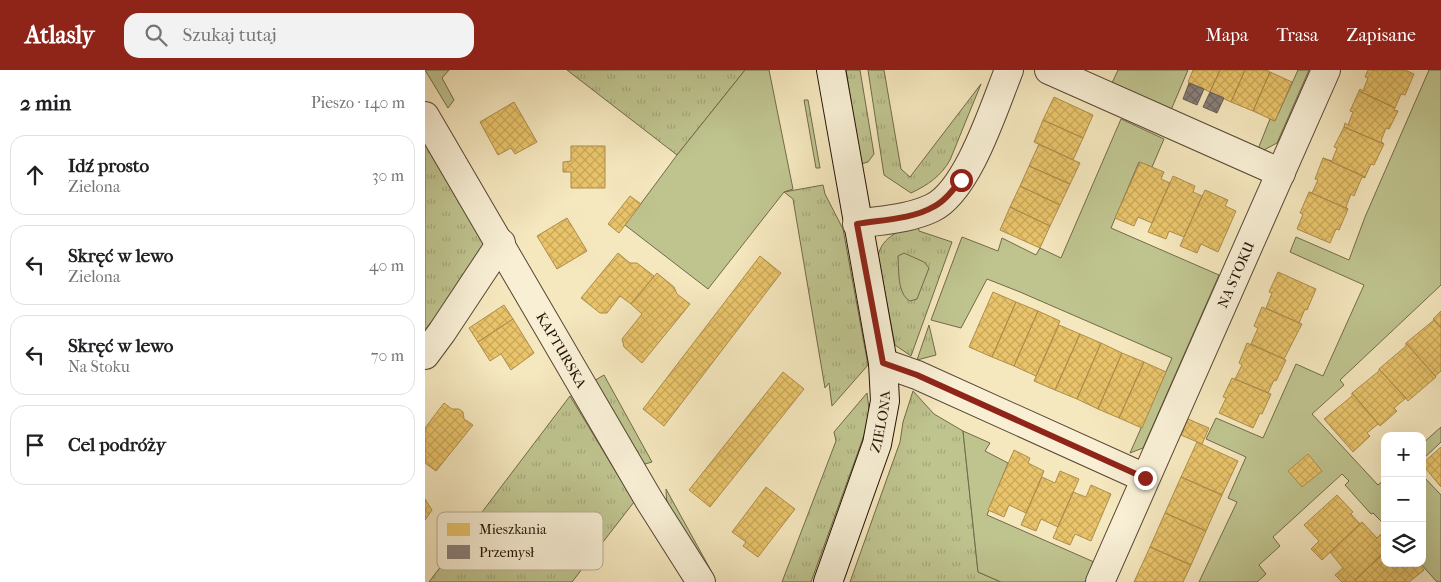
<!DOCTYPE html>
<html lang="pl">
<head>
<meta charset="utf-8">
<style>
  :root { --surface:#fff; --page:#f2f2f2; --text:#202124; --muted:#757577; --line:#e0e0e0; --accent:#8f2418 }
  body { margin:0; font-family:"IM FELL French Canon",serif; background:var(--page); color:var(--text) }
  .controls { position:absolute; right:15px; bottom:15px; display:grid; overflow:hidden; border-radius:10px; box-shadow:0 5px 20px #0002 }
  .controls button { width:45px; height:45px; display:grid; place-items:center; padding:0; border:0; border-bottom:1px solid var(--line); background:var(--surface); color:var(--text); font:25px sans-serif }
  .stop { position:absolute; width:15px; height:15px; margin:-11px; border:4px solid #8f2418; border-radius:50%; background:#fff }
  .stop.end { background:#8f2418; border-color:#fff; box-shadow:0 1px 5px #0008 }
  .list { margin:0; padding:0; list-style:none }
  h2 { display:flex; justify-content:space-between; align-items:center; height:65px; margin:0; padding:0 20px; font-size:21px }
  h2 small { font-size:16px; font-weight:400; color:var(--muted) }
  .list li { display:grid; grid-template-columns:32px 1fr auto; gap:15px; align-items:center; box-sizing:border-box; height:80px; margin:0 10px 10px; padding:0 10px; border:1px solid var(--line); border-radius:15px }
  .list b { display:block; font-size:19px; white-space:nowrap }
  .list p { margin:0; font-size:16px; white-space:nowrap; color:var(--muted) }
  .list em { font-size:16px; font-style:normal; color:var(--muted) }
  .icon { flex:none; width:28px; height:28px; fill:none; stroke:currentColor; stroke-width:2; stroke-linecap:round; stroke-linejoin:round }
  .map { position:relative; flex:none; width:1016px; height:512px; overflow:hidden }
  header { display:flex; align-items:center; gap:30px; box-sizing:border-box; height:70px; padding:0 25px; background:var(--accent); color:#fff }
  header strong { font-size:24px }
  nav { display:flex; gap:28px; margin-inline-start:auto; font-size:18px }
  .search { width:350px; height:45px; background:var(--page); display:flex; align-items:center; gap:12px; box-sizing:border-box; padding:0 18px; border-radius:15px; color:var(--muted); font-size:19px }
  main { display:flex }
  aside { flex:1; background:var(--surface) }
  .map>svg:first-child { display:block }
  .grass { fill:url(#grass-tufts); stroke:#716a4a }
  .garden { fill:#bfc48f; stroke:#716a4a }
  .homes { fill:url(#homes-cross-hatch); stroke:#ae8e4c }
  .industry { fill:url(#industry-cross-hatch); stroke:#6b5f58 }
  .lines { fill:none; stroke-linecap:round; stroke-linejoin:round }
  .street-casing { stroke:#584633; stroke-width:30 }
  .secondary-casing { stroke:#231105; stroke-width:30 }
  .street { stroke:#f8efd5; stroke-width:28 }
  .secondary { stroke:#f8efd5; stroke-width:28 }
  .route { stroke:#8f2418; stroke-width:6 }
  .labels { text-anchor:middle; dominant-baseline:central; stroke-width:5; stroke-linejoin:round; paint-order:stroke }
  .street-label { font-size:14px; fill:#231105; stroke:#f8efd5 }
  .key { fill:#f8efd5; stroke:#b8ac97; stroke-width:1 }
  .key-label { font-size:14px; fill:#231105 }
</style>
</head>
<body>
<header>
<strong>Atlasly</strong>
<div class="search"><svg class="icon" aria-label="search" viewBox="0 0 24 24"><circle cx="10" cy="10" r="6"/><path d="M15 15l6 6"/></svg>Szukaj tutaj</div>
<nav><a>Mapa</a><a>Trasa</a><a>Zapisane</a></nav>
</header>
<main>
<aside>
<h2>2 min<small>Pieszo · 140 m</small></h2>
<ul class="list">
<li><svg class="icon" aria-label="ahead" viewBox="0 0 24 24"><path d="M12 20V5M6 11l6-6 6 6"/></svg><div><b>Idź prosto</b><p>Zielona</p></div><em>30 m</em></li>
<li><svg class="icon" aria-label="left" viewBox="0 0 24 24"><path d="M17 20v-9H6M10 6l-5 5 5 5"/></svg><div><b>Skręć w lewo</b><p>Zielona</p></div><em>40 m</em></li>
<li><svg class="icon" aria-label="left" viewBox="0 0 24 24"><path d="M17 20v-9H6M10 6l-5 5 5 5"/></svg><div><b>Skręć w lewo</b><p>Na Stoku</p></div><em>70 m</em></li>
<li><svg class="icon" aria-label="arrive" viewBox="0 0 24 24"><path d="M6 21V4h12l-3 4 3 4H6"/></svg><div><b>Cel podróży</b></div></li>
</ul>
</aside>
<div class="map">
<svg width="1016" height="512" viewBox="0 0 1016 512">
  <defs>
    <pattern id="grass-tufts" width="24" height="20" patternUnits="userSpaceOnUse" patternTransform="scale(1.25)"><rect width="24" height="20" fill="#bfc48f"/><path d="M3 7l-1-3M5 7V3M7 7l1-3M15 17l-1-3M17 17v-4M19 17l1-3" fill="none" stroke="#a4a77a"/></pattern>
    <pattern id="homes-cross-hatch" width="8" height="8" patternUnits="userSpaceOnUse" patternTransform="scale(1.25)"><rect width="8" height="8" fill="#e9c46a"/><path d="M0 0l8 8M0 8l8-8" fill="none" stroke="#c8a75a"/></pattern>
    <pattern id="industry-cross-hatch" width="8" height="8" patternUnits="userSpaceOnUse" patternTransform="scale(1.25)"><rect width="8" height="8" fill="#8a817c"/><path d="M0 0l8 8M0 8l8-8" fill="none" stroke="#706864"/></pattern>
  </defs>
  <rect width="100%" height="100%" fill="#f5e7be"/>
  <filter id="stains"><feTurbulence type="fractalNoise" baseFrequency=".004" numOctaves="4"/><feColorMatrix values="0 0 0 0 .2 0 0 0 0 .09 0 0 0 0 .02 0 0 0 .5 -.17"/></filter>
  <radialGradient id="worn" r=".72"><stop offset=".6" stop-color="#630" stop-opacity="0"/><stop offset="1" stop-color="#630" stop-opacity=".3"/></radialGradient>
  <path class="grass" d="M142,0H320L252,85Z
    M421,0H435L449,84L443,92L436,94Z
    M443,0H459L476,99L485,107L556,14L525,90C516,106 503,115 486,123L459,105Z
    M379,30H383L395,98H391Z
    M3,75L61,171L48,199L0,260V76Z
    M398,115L400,124L418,159L443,295L407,336L404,313L400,318L368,129L359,122Z
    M493,154L494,161L527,172L486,286L470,275L453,186C457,166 476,160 493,154Z
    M504,255L511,285L492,290Z
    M179,305L227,392L220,394L213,390L167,312Z
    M488,321L509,344L538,361L553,502L576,512H425L475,372L478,352Z
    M442,323L444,339L442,357L386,512H357L411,371L409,362Z
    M145,326L209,432L147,512H4Z
    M241,419L289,506L284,509L242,439Z"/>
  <path class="garden" d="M0,0H24L17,8L29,30L23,38Z
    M320,0H344L368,119L359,122L283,219L200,155L252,85Z
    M693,0H763L746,40L687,13Z
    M873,0H884L852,73L837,81L833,79L845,49L850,51Z
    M1004,0H1016V215L915,310L919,315L887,344L953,415L960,409V455L948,443L946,444L920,415L924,411L917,404L848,467L855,476L834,495L841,504L832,512H774L812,432L803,428L821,387L781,369L791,348L838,368L871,294L898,306L939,215L865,182L871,167L924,190L940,147Z
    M696,49L739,69L727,97L714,92L686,158L794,205L718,378L705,383L747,288L595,222L562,209L536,258L506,250L537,167L573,181L577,168L611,185L615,178L636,188Z
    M479,183L499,192L504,198L492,229L485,231C472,224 474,200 473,186Z
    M1016,357V372L997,390V374Z
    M538,361L565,373L560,381L583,393L562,445L669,492L661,512H576L553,502Z
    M997,405L1016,425V512H1012L995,493H997Z"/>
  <path class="homes" d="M768,0H795L785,22L763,12Z
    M795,0H820L806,32L785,22Z
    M820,0H842L845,2L828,41L806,32Z
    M943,0H980L989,4L980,25L976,24L970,38L934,21L935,19L938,21L943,8L940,7Z
    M845,2L867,12L850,51L828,41Z
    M934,21L970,38L969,40L973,41L964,59L961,58L956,71L959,74L919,57L920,53L923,55L928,42L925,41Z
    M629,27L668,45L658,68L618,50Z
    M89,32L112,72L90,84L86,78L73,85L55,52Z
    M618,50L658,68L648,90L609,72Z
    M919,57L959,74L949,95L946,94L940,107L898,88L907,91L912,78L909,77Z
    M614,74L655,93L645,114L604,96Z
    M146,76H180V118H146V102H138V92L146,91Z
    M898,88L940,107V108L937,107L929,126L926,124L921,137L923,139L884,122L887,123L893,110L890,109Z
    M715,92L739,102L736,109L745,113L727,153L713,147L709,156L690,148Z
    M604,96L645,114L635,135L595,116Z
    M748,106L770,116L768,122L777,126L759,167L744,161L741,169L723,162Z
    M595,116L635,135L625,156L585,137Z
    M780,120L803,130L800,136L811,141L793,182L776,174L772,183L755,176Z
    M884,122L923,139L914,160L911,159L905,173L872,159L878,144L875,143Z
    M205,126L216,134L194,163L183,154Z
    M585,137L625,156L615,178L575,160Z
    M142,148L162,181L132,199L112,166Z
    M193,183L205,193H212L229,206L206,234L195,226L182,243H175L156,228Z
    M335,186L356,203L239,356L218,339Z
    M853,202L891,219L882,240L880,239L874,253L841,238L847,223L844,222Z
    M232,203L249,217L252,224L265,234L217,293L199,277L197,269L217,244L206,234Z
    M568,222L591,232L567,287L544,277Z
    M591,232L613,241L589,296L567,287Z
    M79,235L88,249L53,272L44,258Z
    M837,237L877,254L859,289L826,274L833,258L829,256Z
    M613,241L635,251L611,306L589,296Z
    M1016,241V258L1008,249Z
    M88,249L109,283L86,300L76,284L65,291L53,272Z
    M1009,250L1016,258V301L1010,306L981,273Z
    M634,255L655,264L630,320L609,311Z
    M655,264L676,273L652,329L630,320Z
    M676,273L697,283L673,339L652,329Z
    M822,273L861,290L851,311L849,310L843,323L810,309L817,295L814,293Z
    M981,273L1011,307L983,331L954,299L981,276Z
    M697,283L719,292L694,348L673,339Z
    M719,292L741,302L717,358L694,348Z
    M954,299L981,328L969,338L972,341L955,356L927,323L954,301Z
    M358,302L379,319L285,437L264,420Z
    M807,308L846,324L837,344L835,343L828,358L794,343L801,328L798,327Z
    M927,323L953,354L942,363L945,366L928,382L899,349L927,326Z
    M19,333L27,339H34L38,342L39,349L48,355L11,401L0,393V358Z
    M763,349L784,358L777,374L756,365Z
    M772,372L813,391L797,425L756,407Z
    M1016,377V417L997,394Z
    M589,380L605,388L603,393L619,401L601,443L584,435L579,447L563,440Z
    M883,384L897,401L877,417L863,401Z
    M635,401L654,409L633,457L616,449L611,461L596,455L617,407L630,413Z
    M756,407L797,425L781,461L740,443Z
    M666,415L686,424L666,471L650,464L645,475L628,468L648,422L661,427Z
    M341,417L370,439L333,487L318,476L321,472L307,462Z
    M912,425L928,442L926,444L935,454L897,490L886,479L894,471L879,455Z
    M0,429L7,440L0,450Z
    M740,443L781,461L766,495L725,477Z
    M937,452L952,468L960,460V482L928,512H917L910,505L918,498L905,482Z
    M725,477L766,495L758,512H709Z
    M960,482V493H975L977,495L978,493H993L999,500L984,512H931L930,510Z"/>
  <path class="industry" d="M764,13L779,19L772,35L758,29Z
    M785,22L799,28L792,43L778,37Z"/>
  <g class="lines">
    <g class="street-casing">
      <g id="street">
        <path d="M624,0L856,103"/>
        <path id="s1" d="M0,46L224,430L276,512"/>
        <path d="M432,154C457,150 484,149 507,138C543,121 569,37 584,0"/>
        <path d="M0,285L17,262L76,173"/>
        <path d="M458,293L492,305L720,408"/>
        <path id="s2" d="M675,512L901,0"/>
      </g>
    </g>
    <g class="secondary-casing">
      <g id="secondary">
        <path id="s3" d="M403,512L452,374L460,331L458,293L406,0"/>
      </g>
    </g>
    <use href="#street" class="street"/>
    <use href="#secondary" class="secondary"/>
  </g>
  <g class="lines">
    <path class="route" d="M536,110C528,120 519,132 508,137C488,149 455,150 432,154L458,293L492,305L720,408"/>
  </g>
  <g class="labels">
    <g class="street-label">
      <text stroke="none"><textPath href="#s2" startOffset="336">NA STOKU</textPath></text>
      <text stroke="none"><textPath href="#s1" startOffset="271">KAPTURSKA</textPath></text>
      <text stroke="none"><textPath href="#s3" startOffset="169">ZIELONA</textPath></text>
    </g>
  </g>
  <rect x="12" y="442" width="166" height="58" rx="8" class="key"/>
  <rect x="22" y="453" width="23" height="13" fill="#e9c46a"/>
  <rect x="22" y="475" width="23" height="14" fill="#8a817c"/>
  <g class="key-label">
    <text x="54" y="464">Mieszkania</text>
    <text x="54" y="487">Przemysł</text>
  </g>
  <rect width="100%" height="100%" filter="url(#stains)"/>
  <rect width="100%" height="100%" fill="url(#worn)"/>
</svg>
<div class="controls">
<button>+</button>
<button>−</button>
<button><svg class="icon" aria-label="layers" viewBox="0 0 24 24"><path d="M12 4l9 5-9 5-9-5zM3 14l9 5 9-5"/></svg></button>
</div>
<div class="stop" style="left:536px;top:110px"></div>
<div class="stop end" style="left:720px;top:408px"></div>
</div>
</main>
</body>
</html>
